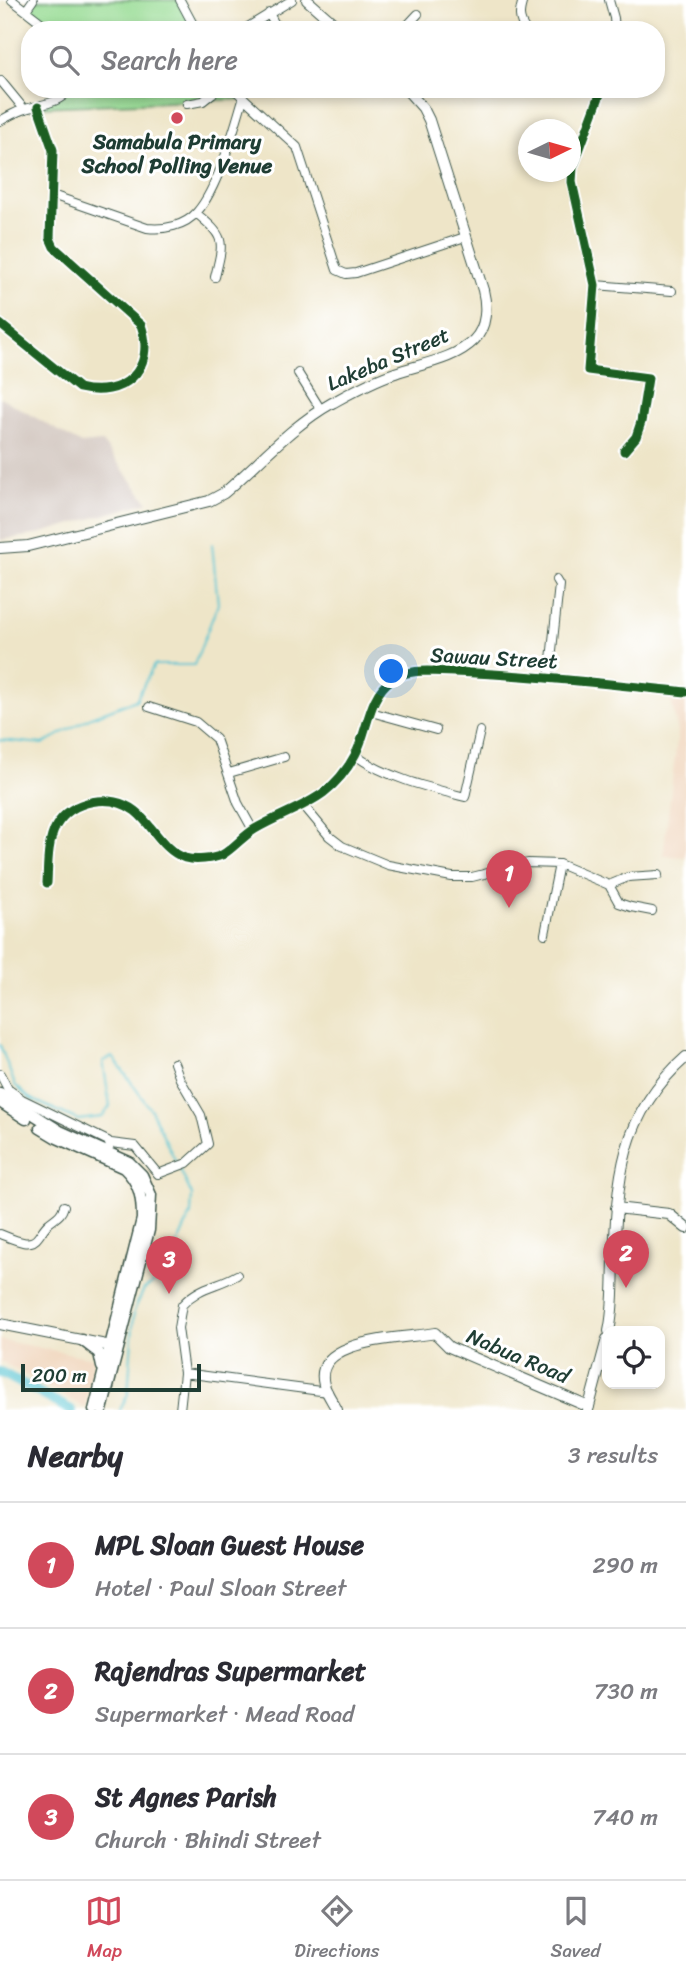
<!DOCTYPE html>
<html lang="en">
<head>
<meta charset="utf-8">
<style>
  :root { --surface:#fff; --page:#f2f2f3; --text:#2b2b33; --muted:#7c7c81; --line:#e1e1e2; --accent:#d1495b }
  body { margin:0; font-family:Sriracha,sans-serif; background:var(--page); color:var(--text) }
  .controls { position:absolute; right:21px; bottom:21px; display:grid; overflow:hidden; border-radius:14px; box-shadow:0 4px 10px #0003 }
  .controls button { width:63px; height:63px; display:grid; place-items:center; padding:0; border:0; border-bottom:2px solid var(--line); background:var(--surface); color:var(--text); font:35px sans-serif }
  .compass { position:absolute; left:518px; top:119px; width:63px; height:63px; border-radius:50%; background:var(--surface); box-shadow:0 4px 10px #0003; rotate:85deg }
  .scale { position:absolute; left:21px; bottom:18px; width:180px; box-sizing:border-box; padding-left:7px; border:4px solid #1f3d34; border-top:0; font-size:19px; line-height:24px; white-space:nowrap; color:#1f3d34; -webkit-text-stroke:5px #fff; paint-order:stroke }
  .you { position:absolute; left:392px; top:672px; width:24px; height:24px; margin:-18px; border:5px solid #fff; border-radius:50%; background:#1a73e8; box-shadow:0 0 0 10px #1a73e833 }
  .badge { display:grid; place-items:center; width:46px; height:46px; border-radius:50%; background:var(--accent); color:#fff; font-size:23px; font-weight:700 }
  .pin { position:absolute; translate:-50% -58px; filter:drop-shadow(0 2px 4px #0008) }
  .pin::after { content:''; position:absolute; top:37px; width:24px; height:21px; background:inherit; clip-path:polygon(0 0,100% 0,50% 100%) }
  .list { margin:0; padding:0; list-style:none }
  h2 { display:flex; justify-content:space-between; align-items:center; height:91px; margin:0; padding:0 28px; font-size:30px }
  h2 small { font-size:23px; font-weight:400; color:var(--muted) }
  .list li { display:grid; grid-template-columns:46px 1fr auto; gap:21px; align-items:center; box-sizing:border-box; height:126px; padding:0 28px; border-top:2px solid var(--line) }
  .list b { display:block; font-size:26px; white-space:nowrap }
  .list p { margin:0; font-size:23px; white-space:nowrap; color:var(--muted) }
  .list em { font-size:23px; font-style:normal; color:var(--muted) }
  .icon { flex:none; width:38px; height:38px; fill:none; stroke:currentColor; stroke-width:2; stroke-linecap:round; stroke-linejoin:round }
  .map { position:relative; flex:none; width:686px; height:1410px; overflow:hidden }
  .search { position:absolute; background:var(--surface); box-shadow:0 4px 10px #0003; left:21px; right:21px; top:21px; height:77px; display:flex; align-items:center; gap:18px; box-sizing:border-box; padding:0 24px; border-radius:28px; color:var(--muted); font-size:26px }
  .sheet { height:469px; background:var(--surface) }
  nav { display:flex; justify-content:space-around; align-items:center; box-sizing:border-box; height:98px; border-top:2px solid var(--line); background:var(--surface); font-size:19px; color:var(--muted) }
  nav a { display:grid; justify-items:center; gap:4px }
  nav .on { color:var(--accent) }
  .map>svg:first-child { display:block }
  .built { fill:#f0d5bc }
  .industrial { fill:#cec1b9 }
  .green { fill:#98dc94; stroke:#5c8c64; stroke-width:2 }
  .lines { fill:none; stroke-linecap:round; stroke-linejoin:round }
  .stream { stroke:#58c4d1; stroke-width:2 }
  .river { stroke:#58c4d1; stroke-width:10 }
  .minor-casing { stroke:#3e564a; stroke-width:10 }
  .major-casing { stroke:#3e564a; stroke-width:12 }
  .highway-casing { stroke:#3e564a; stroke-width:13 }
  .minor { stroke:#fff; stroke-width:8 }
  .major { stroke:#fff; stroke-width:10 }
  .highway { stroke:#fff; stroke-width:10 }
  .cycleway-casing { stroke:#fff; stroke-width:13 }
  .cycleway { stroke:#1b5e20; stroke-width:9 }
  .poi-dot { fill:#d1495b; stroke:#fff; stroke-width:2.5 }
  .labels { text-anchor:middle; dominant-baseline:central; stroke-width:6; stroke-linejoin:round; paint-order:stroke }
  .poi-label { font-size:21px; font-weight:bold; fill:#1f3d34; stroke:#fff }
  .street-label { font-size:21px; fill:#1f3d34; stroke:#fff }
</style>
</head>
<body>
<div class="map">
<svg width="686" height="1410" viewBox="0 0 686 1410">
  <rect width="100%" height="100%" fill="#fff"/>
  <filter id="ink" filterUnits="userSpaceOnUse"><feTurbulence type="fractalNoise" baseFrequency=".0143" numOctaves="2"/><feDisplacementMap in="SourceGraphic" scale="14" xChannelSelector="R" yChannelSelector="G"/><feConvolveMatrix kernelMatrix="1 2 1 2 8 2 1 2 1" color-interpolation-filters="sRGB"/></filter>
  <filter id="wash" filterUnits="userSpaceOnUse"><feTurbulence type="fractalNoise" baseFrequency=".00686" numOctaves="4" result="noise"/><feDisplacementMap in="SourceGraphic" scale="28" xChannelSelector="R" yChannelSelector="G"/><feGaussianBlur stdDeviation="1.57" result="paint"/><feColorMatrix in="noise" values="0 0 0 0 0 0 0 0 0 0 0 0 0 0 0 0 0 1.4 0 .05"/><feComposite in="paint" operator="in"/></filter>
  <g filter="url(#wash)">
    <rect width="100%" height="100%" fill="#eee5c8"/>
    <path class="built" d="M671,700L686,701V857L663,856L678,732Z
      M0,1340L93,1358L85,1408L0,1361Z"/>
    <path class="industrial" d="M0,397L81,444L102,442L148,502L35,535L0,540Z"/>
    <path class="green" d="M32,0H182L201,30H47L25,9Z
      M70,89H237L243,99L38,107Z"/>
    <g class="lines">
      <path class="stream" d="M0,740L43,744L91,717L136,700L154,665H194L218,604L212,544
        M0,1045L15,1085L29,1098L78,1120L102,1117L110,1106L103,1061L113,1057L151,1110L176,1162
        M120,1410L128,1394L134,1311L144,1289L162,1278L191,1214L192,1195L180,1170"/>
      <path class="river" d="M0,1372L71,1410"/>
    </g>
  </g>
  <g filter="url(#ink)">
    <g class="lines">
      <g class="minor-casing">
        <path id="minor" d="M12,0L51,30
          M180,0L196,30
          M523,0C519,12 518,20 526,30
          M609,0L614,18L615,30
          M26,10L33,0
          M269,13L278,30
          M243,30L292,0
          M403,30L418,14
          M1,81L24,109
          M234,89L297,147L337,270L346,274L356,273L465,237
          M602,89L573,167L572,182L595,285L588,370L648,378L641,422L636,437L624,451
          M187,104L203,101L218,89
          M0,121C7,117 14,113 22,110C39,104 58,105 70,89
          M52,195L147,228C164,230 185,226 197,212C218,188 234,130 243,99
          M196,213C226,238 224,240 215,277
          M595,285L672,291
          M0,324L79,388C122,399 157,370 141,325L54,247L50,238L53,150L38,107
          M298,373L321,410
          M549,678L559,585L556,580
          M149,707L196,722L216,739L238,803L253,830
          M371,712L436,730
          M355,755C384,777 430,788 465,797L480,731
          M229,773L284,757
          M304,806L329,836L342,846L388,865L452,877H472L528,863L559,864L609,885L619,903L631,907L652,911
          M47,883C48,865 47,843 56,826C72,799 111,793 135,811C153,825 162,850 185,858C195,861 213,859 222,855C234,848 243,836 255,829C297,805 330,802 355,755C368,732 368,696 391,680C401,673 415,671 427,671C513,673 600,683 686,692
          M609,885L628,877L658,875
          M545,934L559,864
          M0,1074L8,1089L22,1099L108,1141L110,1146
          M111,1143L135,1146L158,1174L187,1163L208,1144L201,1115L180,1079L174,1063
          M0,1234C11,1238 30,1249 38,1237C42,1232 44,1227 49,1223C56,1217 61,1216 64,1206
          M184,1373L328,1392
          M180,1410L184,1373L178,1328L182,1305C199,1286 216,1287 237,1275"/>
      </g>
      <g class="major-casing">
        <path id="major" d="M307,0L341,30
          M0,548L28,546L209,501L224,493C259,463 291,426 332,403C352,392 373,380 395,373C420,364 454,360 474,340C487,327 487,306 483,290L429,120L423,108L406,89
          M616,1208L669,1214L686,1228
          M0,1324L116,1347
          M609,1331C614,1309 613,1285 614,1262C617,1180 620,1115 686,1057
          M337,1410C333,1402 327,1394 324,1385C311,1337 407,1339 435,1333L449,1347L589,1407
          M588,1410L607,1339"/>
      </g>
      <g class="highway-casing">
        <path id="highway" d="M0,1093L60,1131L129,1162L142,1175L151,1195L149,1230L102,1410
          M0,1102L26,1119
          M40,1128L55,1137L124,1168C140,1183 142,1198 142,1219L94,1410
          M82,1340L99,1353L102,1367"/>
      </g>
      <use href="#minor" class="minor"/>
      <use href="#major" class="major"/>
      <use href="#highway" class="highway"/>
      <g class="cycleway-casing">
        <path id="cycleway" d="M602,89L573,167L572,182L595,285L588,370L648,378L641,422L636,437L624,451
          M0,324L79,388C122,399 157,370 141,325L54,247L50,238L53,150L38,107
          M47,883C48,865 47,843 56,826C72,799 111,793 135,811C153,825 162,850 185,858C195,861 213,859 222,855C234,848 243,836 255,829C297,805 330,802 355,755C368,732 368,696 391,680C401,673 415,671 427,671C513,673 600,683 686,692"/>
      </g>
      <use href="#cycleway" class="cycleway"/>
    </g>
  </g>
  <circle class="poi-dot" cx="177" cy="118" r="7"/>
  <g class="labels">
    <g class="poi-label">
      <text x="177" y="142">Samabula Primary<tspan x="177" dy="24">School Polling Venue</tspan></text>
    </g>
    <g class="street-label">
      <text transform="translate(388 359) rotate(-23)">Lakeba Street</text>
      <text transform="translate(494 658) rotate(3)">Sawau Street</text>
      <text transform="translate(518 1356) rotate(23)">Nabua Road</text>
    </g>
  </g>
</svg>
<div class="controls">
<button><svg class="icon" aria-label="locate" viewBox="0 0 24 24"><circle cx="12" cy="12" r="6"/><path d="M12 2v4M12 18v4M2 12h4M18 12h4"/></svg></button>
</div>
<svg class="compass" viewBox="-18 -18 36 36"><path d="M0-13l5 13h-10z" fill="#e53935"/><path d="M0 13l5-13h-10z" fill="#7c7c81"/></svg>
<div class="scale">200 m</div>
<div class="you"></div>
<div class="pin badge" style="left:509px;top:908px">1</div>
<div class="pin badge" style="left:626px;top:1288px">2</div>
<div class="pin badge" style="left:169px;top:1294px">3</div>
<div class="search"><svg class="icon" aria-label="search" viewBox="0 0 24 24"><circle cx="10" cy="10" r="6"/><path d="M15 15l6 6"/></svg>Search here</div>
</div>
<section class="sheet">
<h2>Nearby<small>3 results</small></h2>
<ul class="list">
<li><span class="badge">1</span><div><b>MPL Sloan Guest House</b><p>Hotel · Paul Sloan Street</p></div><em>290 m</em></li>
<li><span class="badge">2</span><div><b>Rajendras Supermarket</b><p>Supermarket · Mead Road</p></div><em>730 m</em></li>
<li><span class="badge">3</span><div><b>St Agnes Parish</b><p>Church · Bhindi Street</p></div><em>740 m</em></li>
</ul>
</section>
<nav>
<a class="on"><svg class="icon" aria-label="map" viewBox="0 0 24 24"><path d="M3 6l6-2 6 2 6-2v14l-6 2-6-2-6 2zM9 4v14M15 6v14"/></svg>Map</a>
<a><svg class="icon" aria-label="directions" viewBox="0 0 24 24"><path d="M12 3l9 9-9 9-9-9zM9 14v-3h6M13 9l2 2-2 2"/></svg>Directions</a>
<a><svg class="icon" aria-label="saved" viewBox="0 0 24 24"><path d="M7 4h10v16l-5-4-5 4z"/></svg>Saved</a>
</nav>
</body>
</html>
